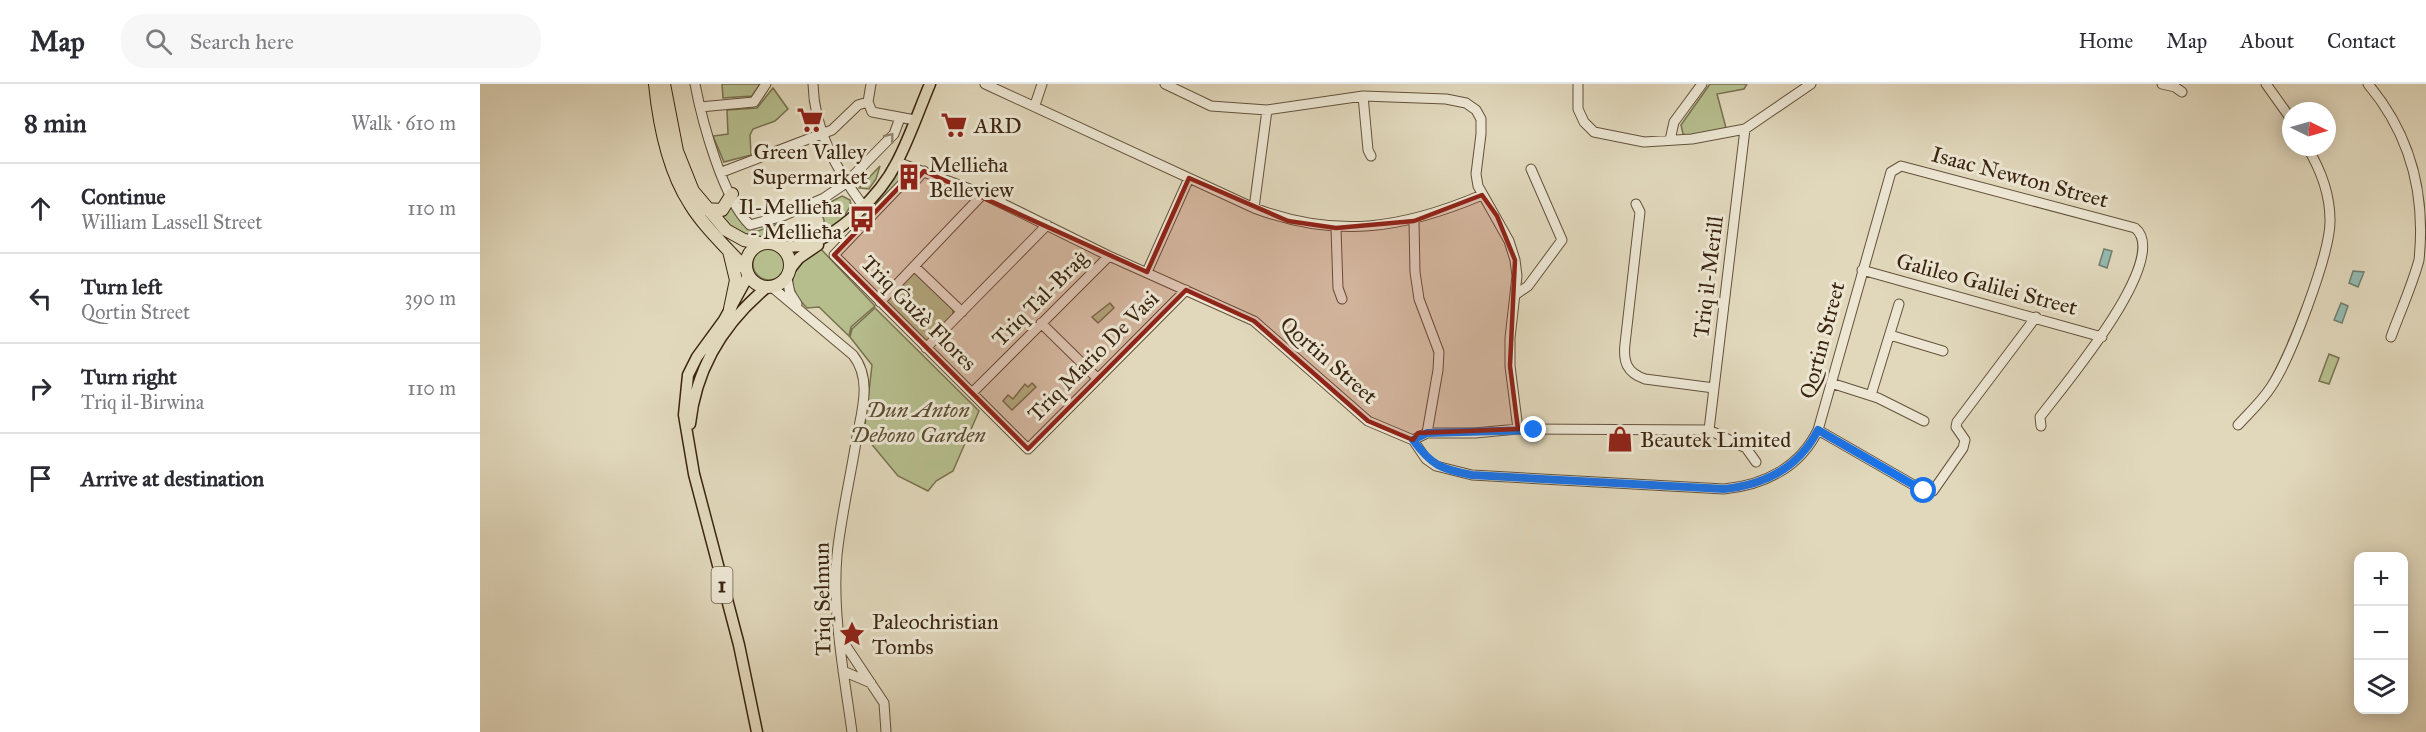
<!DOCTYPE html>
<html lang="en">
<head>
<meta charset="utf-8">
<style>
  :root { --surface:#fff; --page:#f7f7f7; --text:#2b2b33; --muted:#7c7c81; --line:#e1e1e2 }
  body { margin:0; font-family:"IM FELL Great Primer",serif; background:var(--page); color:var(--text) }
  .controls { position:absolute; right:18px; bottom:18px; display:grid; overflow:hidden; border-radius:12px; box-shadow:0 3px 15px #0003 }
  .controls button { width:54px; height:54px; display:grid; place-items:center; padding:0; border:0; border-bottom:2px solid var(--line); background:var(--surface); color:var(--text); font:30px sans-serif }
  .compass { position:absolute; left:1802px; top:18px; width:54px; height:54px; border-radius:50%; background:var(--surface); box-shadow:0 3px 15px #0003; rotate:95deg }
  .stop { position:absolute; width:18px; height:18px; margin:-14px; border:4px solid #1a73e8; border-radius:50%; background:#fff }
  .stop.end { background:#1a73e8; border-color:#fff; box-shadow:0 2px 6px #0008 }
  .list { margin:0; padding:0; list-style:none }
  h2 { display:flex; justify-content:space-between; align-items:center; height:78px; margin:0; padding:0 24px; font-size:26px }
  h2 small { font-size:20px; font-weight:400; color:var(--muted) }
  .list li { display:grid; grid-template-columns:39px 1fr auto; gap:18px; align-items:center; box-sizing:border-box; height:90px; padding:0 24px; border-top:2px solid var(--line) }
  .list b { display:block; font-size:22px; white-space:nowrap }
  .list p { margin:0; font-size:20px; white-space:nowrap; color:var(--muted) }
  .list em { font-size:20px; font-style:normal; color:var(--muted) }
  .icon { flex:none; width:33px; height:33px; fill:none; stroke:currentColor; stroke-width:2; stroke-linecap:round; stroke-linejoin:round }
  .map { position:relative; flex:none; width:1946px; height:648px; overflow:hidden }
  header { display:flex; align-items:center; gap:36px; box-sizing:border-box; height:84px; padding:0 30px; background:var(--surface); border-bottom:2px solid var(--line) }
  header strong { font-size:28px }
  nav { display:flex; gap:33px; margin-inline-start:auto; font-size:21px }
  .search { width:420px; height:54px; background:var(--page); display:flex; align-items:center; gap:15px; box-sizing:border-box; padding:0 21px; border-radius:24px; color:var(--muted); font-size:22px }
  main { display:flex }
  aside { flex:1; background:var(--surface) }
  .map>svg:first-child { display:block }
  .green { fill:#b6be8e; stroke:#78724f; stroke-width:1.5 }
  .water { fill:#94bab1; stroke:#707e71; stroke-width:1.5 }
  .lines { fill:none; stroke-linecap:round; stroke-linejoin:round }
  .minor-casing { stroke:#64523b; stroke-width:11 }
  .major-casing { stroke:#3b2510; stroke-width:13 }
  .highway-casing { stroke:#3b2510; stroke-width:14 }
  .minor { stroke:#ece6d3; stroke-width:9 }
  .major { stroke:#e1d8bc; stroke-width:10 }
  .highway { stroke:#e1d8bc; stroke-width:12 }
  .oneway { stroke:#948672 }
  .route { stroke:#1a73e8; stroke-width:8 }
  .marked { fill:#8f2418; fill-opacity:0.2; stroke:#8f2418; stroke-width:4.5; stroke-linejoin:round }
  .labels { text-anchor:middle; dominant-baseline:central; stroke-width:6; stroke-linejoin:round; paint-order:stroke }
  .shield { fill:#ece6d3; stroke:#705f4a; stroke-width:1.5 }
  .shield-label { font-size:21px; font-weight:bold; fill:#3b2510 }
  .poi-label { font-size:22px; fill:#3b2510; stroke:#ece6d3; text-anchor:start }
  .street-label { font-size:22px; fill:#3b2510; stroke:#ece6d3 }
  .park-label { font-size:22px; font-style:italic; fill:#5a4b30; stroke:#ece6d3 }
</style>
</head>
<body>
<header>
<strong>Map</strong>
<div class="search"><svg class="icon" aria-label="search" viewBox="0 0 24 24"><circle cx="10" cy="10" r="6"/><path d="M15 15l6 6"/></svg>Search here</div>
<nav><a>Home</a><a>Map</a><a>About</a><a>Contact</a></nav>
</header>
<main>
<aside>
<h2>8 min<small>Walk · 610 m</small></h2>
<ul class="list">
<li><svg class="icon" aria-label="ahead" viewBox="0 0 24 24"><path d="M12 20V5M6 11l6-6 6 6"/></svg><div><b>Continue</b><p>William Lassell Street</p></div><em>110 m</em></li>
<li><svg class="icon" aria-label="left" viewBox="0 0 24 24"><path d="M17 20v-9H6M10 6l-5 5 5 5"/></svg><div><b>Turn left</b><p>Qortin Street</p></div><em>390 m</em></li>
<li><svg class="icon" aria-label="right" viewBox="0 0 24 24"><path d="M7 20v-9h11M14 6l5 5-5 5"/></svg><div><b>Turn right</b><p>Triq il-Birwina</p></div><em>110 m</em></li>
<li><svg class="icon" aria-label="arrive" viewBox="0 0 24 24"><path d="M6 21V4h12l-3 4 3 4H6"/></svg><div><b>Arrive at destination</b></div></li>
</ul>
</aside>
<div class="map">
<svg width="1946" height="648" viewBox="0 0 1946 648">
  <rect width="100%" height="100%" fill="#e1d8bc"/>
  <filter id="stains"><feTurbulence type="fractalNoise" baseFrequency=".00333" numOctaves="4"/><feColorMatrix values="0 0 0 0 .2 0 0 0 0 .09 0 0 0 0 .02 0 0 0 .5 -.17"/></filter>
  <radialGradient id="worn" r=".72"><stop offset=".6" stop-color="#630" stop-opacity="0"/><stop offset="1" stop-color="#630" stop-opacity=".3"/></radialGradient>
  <path class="green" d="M242,0H280L272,12L243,14Z
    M1230,0H1267L1264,5L1237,10L1246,44L1209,52L1203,50L1201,41Z
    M293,4L308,25L295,37L273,45L270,51L271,71L244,78L233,52L248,50L247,26L277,24Z
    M400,82L396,95L389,105L379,104Z
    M419,87H431L397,119L398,116Z
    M362,112L370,116L371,121L362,136L337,154L312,160L264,152L237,132L252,120L267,145L278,147L300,139L309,157L344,144V136L339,124Z
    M339,163L395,222L371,243L369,252L339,223L327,224C300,198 315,183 339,163Z
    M273 180a16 16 0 1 1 32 0a16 16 0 1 1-32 0Z
    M434,186L473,223V232L448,259L405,217Z
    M630,219L634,224L618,239L612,233Z
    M395,224L499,327L473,387L456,397L448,407L418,392L384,351L392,281L370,253L372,245Z
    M1849,270L1859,274L1849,300L1839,297Z
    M552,299L556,303L532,326L523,317L528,311L533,315L545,300L548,303Z"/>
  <path class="water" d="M1624,165L1632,167L1627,184L1619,181Z
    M1873,187L1884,188L1878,203L1869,199Z
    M1861,219L1868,222L1862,239L1854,236Z"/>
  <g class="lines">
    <g class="minor-casing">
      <path id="minor" d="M215,0C222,37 243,115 270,141L303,132L344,114L366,99L414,50L420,34
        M333,0C334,46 357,87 384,123
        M391,0L388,18L392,28L435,36
        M505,0L774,124C856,155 922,145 1002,111
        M685,0L731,22L787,26L883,12L966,15L986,19L996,26L1001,35V50L996,90L998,102L1029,157L1035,176L1037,192L1030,254V282L1038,345
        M1098,0V25L1104,38L1114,48L1164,58L1212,55L1265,45L1331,0
        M1682,0L1695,3L1702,8
        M1786,0L1811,35
        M1888,0C1930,50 1946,109 1939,176C1932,202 1920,228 1911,253
        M883,12L888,66L891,72
        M555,21L562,0
        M220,23L274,18L286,0
        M1190,56L1194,38L1222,0
        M417,78L503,110L629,172L774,237L888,337L933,356L946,375L956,382L992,391L1244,405C1285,401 1320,383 1338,346L1411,88L1421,82L1655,144C1693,174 1581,305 1560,333L1561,342
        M444,87L431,102L425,97L354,171L548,365L706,206
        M242,88L352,46L378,21L388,18
        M1156,120L1160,128L1145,260C1143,278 1147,289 1165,295L1234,304
        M774,124L787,26
        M934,137L935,188L939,215L959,268L958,286L947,349
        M856,144L858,204L862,215
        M435,183L482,228
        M1382,186L1622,253
        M667,188L709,94
        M307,195L310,209L317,220
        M293,204L373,271C393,296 381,329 376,358C370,395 361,433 357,471C352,530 364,590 372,648
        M1035,211L1048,202L1082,156L1051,85
        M400,218L503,110
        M561,239L618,295
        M1410,251L1463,267
        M446,264L567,141
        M1351,299L1398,314L1444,337
        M492,309L629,172
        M1391,311L1419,220
        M1758,341C1769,329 1782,317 1791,303C1810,275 1851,168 1850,136C1850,109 1841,86 1827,63
        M1229,346L1265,45
        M1338,346L1444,407H1453L1483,364L1485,356L1476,343L1477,338L1556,233
        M933,356L947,349H995L1038,345L1229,346L1266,364L1276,378
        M360,553L404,619L406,648
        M363,587L391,599"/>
    </g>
    <g class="major-casing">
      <path id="major" d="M298,162C306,162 314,163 321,162C359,154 401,110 417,78C430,53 439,26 450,0
        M311,184L319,174L338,161
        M268,192L244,236L217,273L208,291L204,331L214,390L259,561L277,648
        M210,340C216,284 243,240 286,204"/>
    </g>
    <g class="highway-casing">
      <path id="highway" d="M175,0C179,40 188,86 210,120C224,143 247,164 265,184
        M184,0L197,67L213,107L246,146L264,156L280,159
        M226,125L242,126L252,110
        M266 181a22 22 0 1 1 44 0a22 22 0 1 1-44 0Z
        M249,167L256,196L250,225"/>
    </g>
    <use href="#minor" class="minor"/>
    <use href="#major" class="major"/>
    <use href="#highway" class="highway"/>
  </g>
  <defs><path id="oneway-chevron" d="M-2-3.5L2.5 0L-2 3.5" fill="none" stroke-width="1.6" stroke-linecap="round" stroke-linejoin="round" transform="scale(1.5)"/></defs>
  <use class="oneway" href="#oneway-chevron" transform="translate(410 53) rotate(-51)"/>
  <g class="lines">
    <path class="route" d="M1054,346L947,349L933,356C952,382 961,385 992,391L1244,405C1285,401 1319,383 1338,346L1444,407"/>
  </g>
  <path class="marked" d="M444,87L667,188L709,94L808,137L856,144L934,137L1002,111L1017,132L1035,176L1030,282L1038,345L938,349L933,356L888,337L774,237L706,206L548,365L354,171L425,97L431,102Z"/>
  <defs>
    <g id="supermarket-bare" transform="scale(2.07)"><path d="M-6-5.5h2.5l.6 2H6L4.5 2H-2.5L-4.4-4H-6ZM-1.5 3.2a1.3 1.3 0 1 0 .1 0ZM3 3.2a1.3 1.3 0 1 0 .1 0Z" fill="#8f2418" stroke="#ece6d3" stroke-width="2.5" paint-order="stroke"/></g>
    <g id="building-bare" transform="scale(2.07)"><path d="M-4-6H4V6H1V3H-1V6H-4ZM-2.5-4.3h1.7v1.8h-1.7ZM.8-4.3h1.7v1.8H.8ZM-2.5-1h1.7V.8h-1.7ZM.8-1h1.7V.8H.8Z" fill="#8f2418" stroke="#ece6d3" stroke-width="2.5" paint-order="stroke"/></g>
    <g id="bus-bare" transform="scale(2.07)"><path d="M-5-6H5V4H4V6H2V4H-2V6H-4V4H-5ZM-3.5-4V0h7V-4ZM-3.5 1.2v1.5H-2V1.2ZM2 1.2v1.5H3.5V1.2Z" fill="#8f2418" stroke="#ece6d3" stroke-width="2.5" paint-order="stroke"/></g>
    <g id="shop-bare" transform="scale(2.07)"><path d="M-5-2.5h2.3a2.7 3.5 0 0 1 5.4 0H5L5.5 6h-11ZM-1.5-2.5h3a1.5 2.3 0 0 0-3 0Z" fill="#8f2418" stroke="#ece6d3" stroke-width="2.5" paint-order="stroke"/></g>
    <g id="sight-bare" transform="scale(2.07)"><path d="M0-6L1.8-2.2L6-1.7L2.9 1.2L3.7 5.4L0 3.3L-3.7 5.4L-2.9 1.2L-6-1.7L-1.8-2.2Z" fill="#8f2418" stroke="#ece6d3" stroke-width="2.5" paint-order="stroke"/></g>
  </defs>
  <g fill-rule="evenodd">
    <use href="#supermarket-bare" x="330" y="36"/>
    <use href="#supermarket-bare" x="474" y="41"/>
    <use href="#building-bare" x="429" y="93"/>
    <use href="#bus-bare" x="382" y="135"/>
    <use href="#shop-bare" x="1140" y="355"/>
    <use href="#sight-bare" x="372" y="550"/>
  </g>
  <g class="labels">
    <rect class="shield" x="231.5" y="483" width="21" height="36" rx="4.5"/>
    <g class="shield-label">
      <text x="242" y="501">1</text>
    </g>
    <g class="poi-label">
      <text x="494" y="41">ARD</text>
      <text x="330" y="67" text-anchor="middle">Green Valley<tspan x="330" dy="25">Supermarket</tspan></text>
      <text x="449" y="80">Mellieħa<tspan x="449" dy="25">Belleview</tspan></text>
      <text x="362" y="122" text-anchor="end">Il-Mellieħa<tspan x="362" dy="25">- Mellieħa</tspan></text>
      <text x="1160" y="355">Beautek Limited</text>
      <text x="392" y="537">Paleochristian<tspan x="392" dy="25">Tombs</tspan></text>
    </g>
    <g class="street-label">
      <text transform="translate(1540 93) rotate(15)">Isaac Newton Street</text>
      <text transform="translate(1228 193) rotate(-83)">Triq il-Merill</text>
      <text transform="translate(1507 200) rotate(15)">Galileo Galilei Street</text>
      <text transform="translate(560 214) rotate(-45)">Triq Tal-Braġ</text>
      <text transform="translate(439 229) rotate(45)">Triq Ġużè Flores</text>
      <text transform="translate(1342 256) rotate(-75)">Qortin Street</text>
      <text transform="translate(613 272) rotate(-45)">Triq Mario De Vasi</text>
      <text transform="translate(849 276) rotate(41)">Qortin Street</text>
      <text transform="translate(342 515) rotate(-91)">Triq Selmun</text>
    </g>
    <g class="park-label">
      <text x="438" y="325">Dun Anton<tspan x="438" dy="25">Debono Garden</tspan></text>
    </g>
  </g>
  <rect width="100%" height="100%" filter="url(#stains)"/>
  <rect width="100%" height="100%" fill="url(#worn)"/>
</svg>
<div class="controls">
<button>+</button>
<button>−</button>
<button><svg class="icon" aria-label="layers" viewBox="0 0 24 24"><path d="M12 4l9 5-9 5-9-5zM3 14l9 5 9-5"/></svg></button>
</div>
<svg class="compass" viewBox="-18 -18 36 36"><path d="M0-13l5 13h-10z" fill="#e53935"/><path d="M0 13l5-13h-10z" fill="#7c7c81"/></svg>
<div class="stop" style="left:1444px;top:407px"></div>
<div class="stop end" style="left:1054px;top:346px"></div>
</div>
</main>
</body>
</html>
